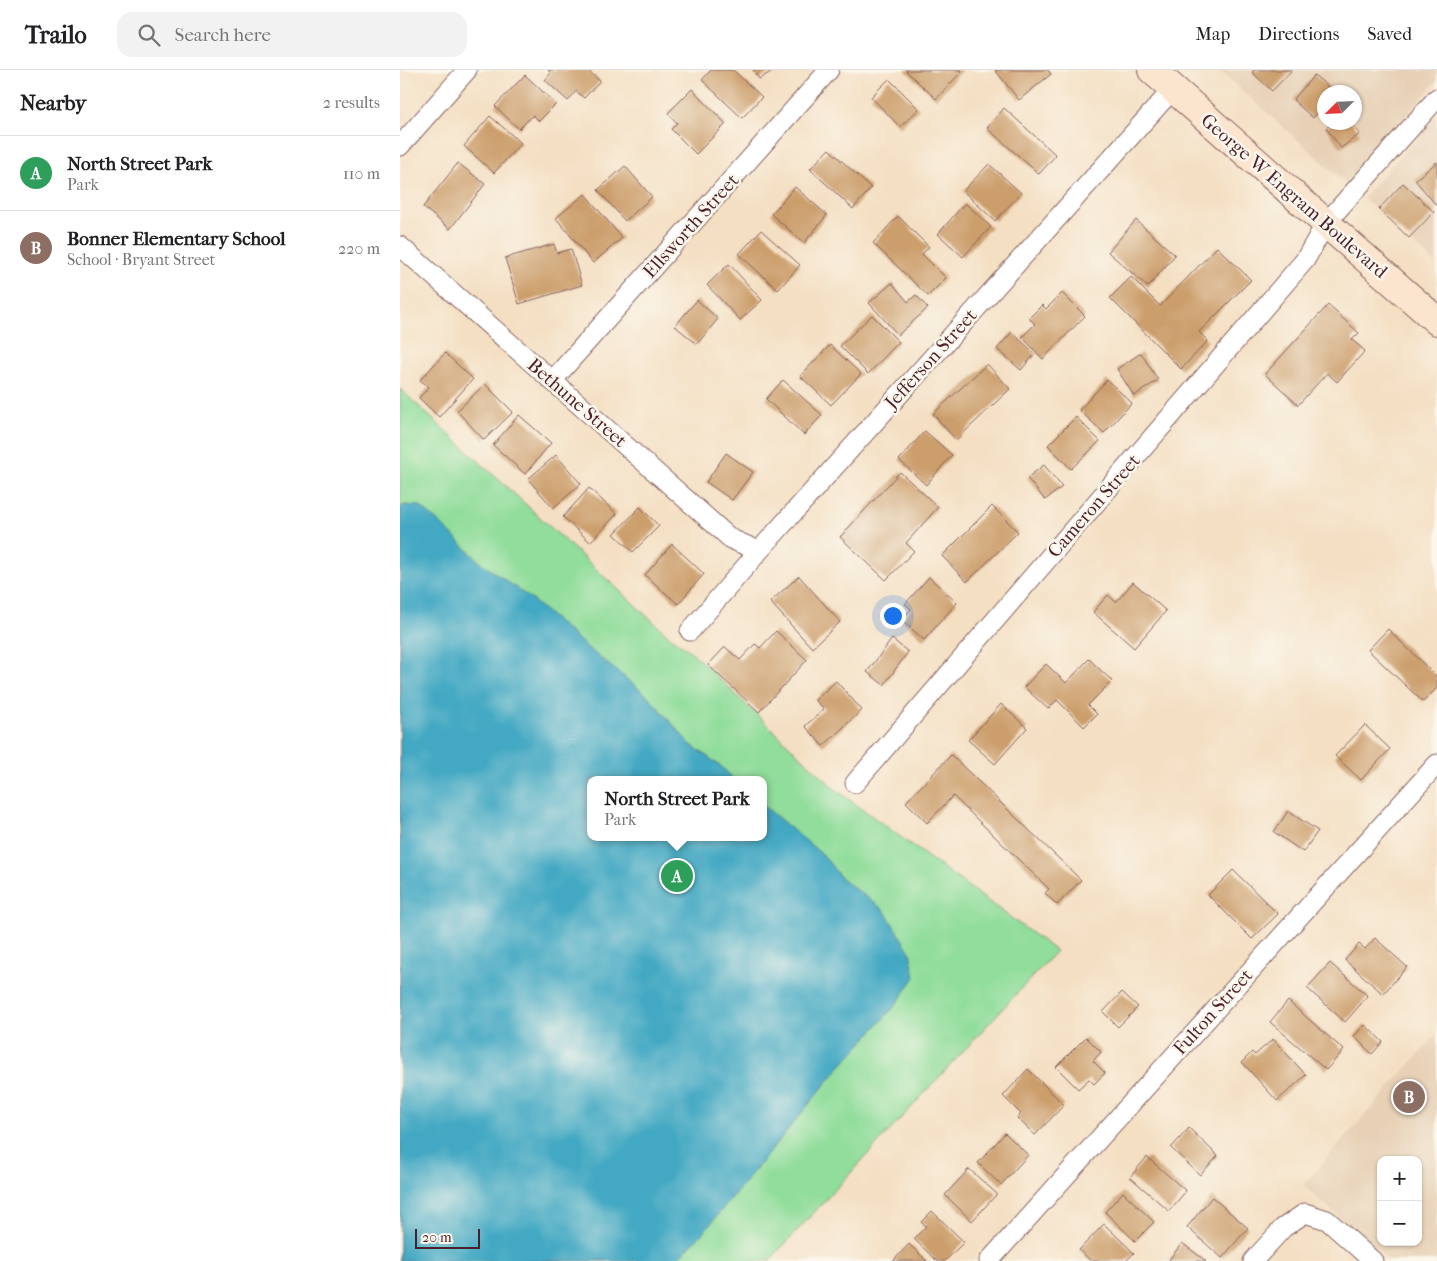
<!DOCTYPE html>
<html lang="en">
<head>
<meta charset="utf-8">
<style>
  :root { --surface:#fff; --page:#f2f2f2; --text:#202124; --muted:#757577; --line:#e0e0e0; --accent:#c8321e }
  body { margin:0; font-family:"IM FELL French Canon",serif; background:var(--page); color:var(--text) }
  .controls { position:absolute; right:15px; bottom:15px; display:grid; overflow:hidden; border-radius:10px; box-shadow:0 1px 4px #0004 }
  .controls button { width:45px; height:45px; display:grid; place-items:center; padding:0; border:0; border-bottom:1px solid var(--line); background:var(--surface); color:var(--text); font:25px sans-serif }
  .compass { position:absolute; left:917px; top:15px; width:45px; height:45px; border-radius:50%; background:var(--surface); box-shadow:0 1px 4px #0004; rotate:246deg }
  .scale { position:absolute; left:15px; bottom:12px; width:65px; box-sizing:border-box; padding-left:5px; border:2px solid #4a1f2b; border-top:0; font-size:14px; line-height:18px; white-space:nowrap; color:#4a1f2b; -webkit-text-stroke:4px #fbf7ec; paint-order:stroke }
  .you { position:absolute; left:492px; top:545px; width:18px; height:18px; margin:-12px; border:4px solid #fff; border-radius:50%; background:#1a73e8; box-shadow:0 0 0 8px #1a73e833 }
  .badge { display:grid; place-items:center; width:32px; height:32px; border-radius:50%; background:var(--accent); color:#fff; font-size:16px; font-weight:700 }
  .pin { position:absolute; translate:-50% -50%; border:2px solid #fff; box-shadow:0 1px 5px #0006 }
  .popup { position:absolute; left:187px; top:706px; width:180px; height:65px; box-sizing:border-box; display:grid; place-content:center; border-radius:10px; background:var(--surface); filter:drop-shadow(0 1px 4px #0005); font-size:16px; white-space:nowrap; color:var(--muted) }
  .popup b { font-size:19px; color:var(--text) }
  .popup::after { content:''; position:absolute; left:50%; top:100%; margin-left:-10px; border:10px solid transparent; border-top-color:var(--surface) }
  .list { margin:0; padding:0; list-style:none }
  h2 { display:flex; justify-content:space-between; align-items:center; height:65px; margin:0; padding:0 20px; font-size:21px }
  h2 small { font-size:16px; font-weight:400; color:var(--muted) }
  .list li { display:grid; grid-template-columns:32px 1fr auto; gap:15px; align-items:center; box-sizing:border-box; height:75px; padding:0 20px; border-top:1px solid var(--line) }
  .list b { display:block; font-size:19px; white-space:nowrap }
  .list p { margin:0; font-size:16px; white-space:nowrap; color:var(--muted) }
  .list em { font-size:16px; font-style:normal; color:var(--muted) }
  .icon { flex:none; width:28px; height:28px; fill:none; stroke:currentColor; stroke-width:2; stroke-linecap:round; stroke-linejoin:round }
  .map { position:relative; flex:none; width:1037px; height:1191px; overflow:hidden }
  header { display:flex; align-items:center; gap:30px; box-sizing:border-box; height:70px; padding:0 25px; background:var(--surface); border-bottom:1px solid var(--line) }
  header strong { font-size:24px }
  nav { display:flex; gap:28px; margin-inline-start:auto; font-size:18px }
  .search { width:350px; height:45px; background:var(--page); display:flex; align-items:center; gap:12px; box-sizing:border-box; padding:0 18px; border-radius:15px; color:var(--muted); font-size:19px }
  main { display:flex }
  aside { flex:1; background:var(--surface) }
  .map>svg:first-child { display:block }
  .built { fill:#e7d0b5; fill-rule:evenodd }
  .green { fill:#91dd9b; stroke:#6e7e63; fill-rule:evenodd }
  .water { fill:#43a8c3; stroke:#466477 }
  .building { fill:#cc9e6c }
  .lines { fill:none; stroke-linecap:round; stroke-linejoin:round }
  .minor-casing { stroke:#866260; stroke-width:21 }
  .secondary-casing { stroke:#866260; stroke-width:30 }
  .minor { stroke:#fff; stroke-width:19 }
  .secondary { stroke:#fce5cf; stroke-width:28 }
  .labels { text-anchor:middle; dominant-baseline:central; stroke-width:5; stroke-linejoin:round; paint-order:stroke }
  .street-label { font-size:19px; fill:#4a1f2b; stroke:#fbf7ec }
</style>
</head>
<body>
<header>
<strong>Trailo</strong>
<div class="search"><svg class="icon" aria-label="search" viewBox="0 0 24 24"><circle cx="10" cy="10" r="6"/><path d="M15 15l6 6"/></svg>Search here</div>
<nav><a>Map</a><a>Directions</a><a>Saved</a></nav>
</header>
<main>
<aside>
<h2>Nearby<small>2 results</small></h2>
<ul class="list">
<li><span class="badge" style="background:#2e9e5b">A</span><div><b>North Street Park</b><p>Park</p></div><em>110 m</em></li>
<li><span class="badge" style="background:#8d6e63">B</span><div><b>Bonner Elementary School</b><p>School · Bryant Street</p></div><em>220 m</em></li>
</ul>
</aside>
<div class="map">
<svg width="1037" height="1191" viewBox="0 0 1037 1191">
  <rect width="100%" height="100%" fill="#fbf7ec"/>
  <filter id="ink" filterUnits="userSpaceOnUse"><feTurbulence type="fractalNoise" baseFrequency=".02" numOctaves="2"/><feDisplacementMap in="SourceGraphic" scale="10" xChannelSelector="R" yChannelSelector="G"/><feConvolveMatrix kernelMatrix="1 2 1 2 8 2 1 2 1" color-interpolation-filters="sRGB"/></filter>
  <filter id="wash" filterUnits="userSpaceOnUse"><feTurbulence type="fractalNoise" baseFrequency=".0096" numOctaves="4" result="noise"/><feDisplacementMap in="SourceGraphic" scale="20" xChannelSelector="R" yChannelSelector="G"/><feGaussianBlur stdDeviation="1.12" result="paint"/><feColorMatrix in="noise" values="0 0 0 0 0 0 0 0 0 0 0 0 0 0 0 0 0 1.4 0 .05"/><feComposite in="paint" operator="in"/></filter>
  <g filter="url(#wash)">
    <rect width="100%" height="100%" fill="#f4dfc3"/>
    <path class="built" d="M819,0H1037V11L946,113ZM924,22H954V52H924Z
      M1037,45V195L963,128Z
      M1037,964V1191H990L903,1115ZM981,1090H1018V1172H981Z"/>
    <path class="green" d="M0,319L270,567L289,580L435,719L656,881L369,1191H0ZM191,710H363V767H191Z"/>
    <path class="water" d="M4,435L20,436L41,454L80,492L130,528L188,578L248,626L290,674L323,698L334,710H191V767H363V735L423,785L441,808L484,840L510,882L515,907L495,936L438,999L302,1164L275,1191H0V438Z"/>
    <g id="blocks">
      <path class="building" d="M148,0H187L200,11L184,28L176,21L168,31L145,10L151,3Z
        M311,0H333L362,27L342,48L302,10Z
        M353,0H374L359,9Z
        M505,0H561L562,1L536,29Z
        M595,0H648L651,4L619,30Z
        M854,0H892L872,21L852,2Z
        M125,5L156,34L139,51L133,45L119,59L95,36Z
        M914,5L935,22H924V35L913,48L893,30Z
        M489,9L519,39L500,57L471,27Z
        M292,19L326,54L296,84L271,59L277,53L268,43Z
        M604,38L656,85L639,104L587,58Z
        M90,46L121,73L94,103L64,76Z
        M934,52H951L960,64L941,78L926,58Z
        M429,79L471,118L453,139L410,99Z
        M1037,92V136L1015,110Z
        M58,93L85,114L50,159L23,137Z
        M589,94L621,123L595,151L563,121Z
        M225,96L252,127L225,151L198,120Z
        M1003,113L1034,142L1009,168L979,139Z
        M395,117L427,145L404,173L371,144Z
        M185,124L222,168L193,193L156,148Z
        M565,133L591,157L563,187L538,164Z
        M498,146L529,177L522,184L546,208L528,226L473,173Z
        M736,150L775,185L748,217L708,182Z
        M361,160L400,195L378,220L339,184Z
        M154,174L157,183L171,179L182,215L119,234L105,188Z
        M817,177L851,210L799,262L808,271L781,299L710,228L731,207L760,236Z
        M329,194L362,230L340,250L307,215Z
        M492,213L508,232L516,225L528,238L498,265L469,233Z
        M662,223L685,246L643,289L622,267L635,254L629,248L642,235L646,239Z
        M297,230L318,249L297,274L275,256Z
        M928,235L959,263L952,270L965,281L937,312L927,303L898,335L865,304Z
        M472,245L499,272L468,304L440,276Z
        M612,262L635,284L621,300L597,279Z
        M430,275L461,304L431,335L400,306Z
        M45,283L73,309L39,347L19,328L29,317L20,310Z
        M741,283L758,310L734,326L717,299Z
        M587,294L610,319L556,370L533,344Z
        M383,310L422,345L404,365L366,329Z
        M707,310L732,333L704,363L679,340Z
        M85,314L113,342L84,370L57,341Z
        M119,345L151,373L125,404L93,375Z
        M676,347L700,371L671,399L648,375Z
        M525,361L552,385L526,415L499,390Z
        M326,383L353,402L332,430L306,412Z
        M156,385L181,414L153,438L128,409Z
        M644,395L662,417L645,430L627,408Z
        M500,402L538,437L506,473L514,481L486,510L440,467Z
        M189,418L217,444L190,472L163,447Z
        M592,436L618,462L567,512L542,486Z
        M240,437L259,456L233,482L214,464Z
        M272,474L304,504L278,534L245,505Z
        M399,506L440,552L412,578L370,532Z
        M529,507L557,533L524,570L502,550L511,539L505,534Z
        M733,512L766,541L734,578L693,542L708,525L716,532Z
        M988,559L1037,607V618L1023,632L968,580Z
        M376,561L407,590L359,642L308,595L325,577L340,590L355,574L360,578Z
        M492,569L508,582L484,615L467,602Z
        M689,589L712,611L688,635L697,644L684,657L657,630L648,639L624,617L646,594L666,613Z
        M436,611L462,640L423,676L405,656L424,639L415,630Z
        M601,634L627,658L595,694L568,670Z
        M965,655L990,679L961,710L935,686Z
        M551,685L681,810L657,835L645,823L649,819L553,726L527,753L506,732Z
        M888,741L918,761L903,782L874,762Z
        M833,800L878,844L852,869L808,825Z
        M975,868L1007,897L983,924L945,890L959,874L965,879Z
        M930,893L968,926L945,952L907,918Z
        M722,922L738,937L718,957L703,942Z
        M888,931L944,980L926,1000L870,952Z
        M965,955L983,972L972,984L954,966Z
        M686,967L701,982L693,991L705,1003L694,1014L689,1009L678,1019L656,997Z
        M873,969L906,1005L877,1031L842,992L852,982L855,985Z
        M628,999L664,1035L635,1065L617,1048L621,1044L603,1026Z
        M789,1058L818,1086L800,1105L771,1078Z
        M605,1063L628,1085L601,1115L578,1093Z
        M747,1087L786,1121L769,1141L730,1107Z
        M569,1099L597,1124L572,1151L545,1125Z
        M723,1122L754,1152L735,1171L705,1142Z
        M812,1127L848,1158L822,1188L787,1157Z
        M532,1141L564,1172L545,1191H537L514,1169L526,1156L521,1152Z
        M704,1154L734,1183L726,1191H691L679,1180Z
        M782,1173L806,1191H771L769,1190Z
        M509,1174L527,1191H493Z"/>
    </g>
  </g>
  <g filter="url(#ink)">
    <use href="#blocks" fill-opacity="0" stroke="#866260" stroke-width="1"/>
    <g class="lines">
      <g class="minor-casing">
        <path id="minor" d="M0,76L67,0
          M0,176L331,469L359,481
          M152,311L429,0
          M290,561L359,481L773,19
          M455,713L905,190L926,153L1037,28
          M589,1191L1037,694
          M853,1191L883,1158L905,1143L927,1150L973,1191"/>
      </g>
      <g class="secondary-casing">
        <path id="secondary" d="M752,0L1037,251"/>
      </g>
      <use href="#minor" class="minor"/>
      <use href="#secondary" class="secondary"/>
    </g>
  </g>
  <g class="labels">
    <g class="street-label">
      <text transform="translate(894 126) rotate(41)">George W Engram Boulevard</text>
      <text transform="translate(291 156) rotate(-48)">Ellsworth Street</text>
      <text transform="translate(531 289) rotate(-48)">Jefferson Street</text>
      <text transform="translate(177 333) rotate(41)">Bethune Street</text>
      <text transform="translate(694 436) rotate(-49)">Cameron Street</text>
      <text transform="translate(813 942) rotate(-48)">Fulton Street</text>
    </g>
  </g>
</svg>
<div class="controls">
<button>+</button>
<button>−</button>
</div>
<svg class="compass" viewBox="-18 -18 36 36"><path d="M0-13l5 13h-10z" fill="#e53935"/><path d="M0 13l5-13h-10z" fill="#757577"/></svg>
<div class="scale">20 m</div>
<div class="you"></div>
<div class="pin badge" style="left:277px;top:806px;background:#2e9e5b">A</div>
<div class="popup"><b>North Street Park</b>Park</div>
<div class="pin badge" style="left:1009px;top:1027px;background:#8d6e63">B</div>
</div>
</main>
</body>
</html>
